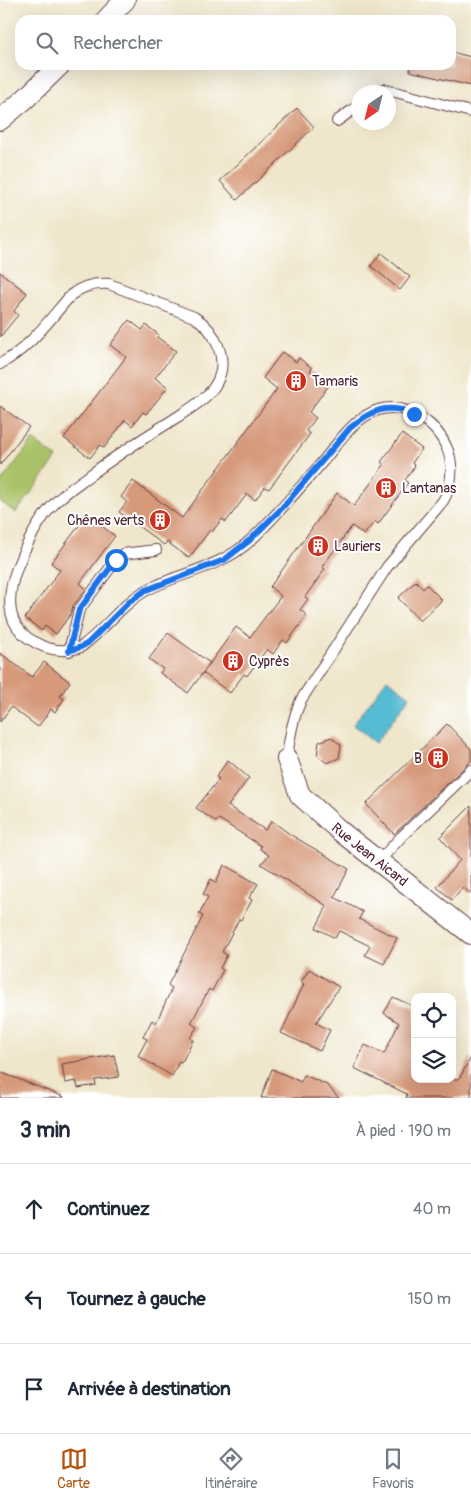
<!DOCTYPE html>
<html lang="fr">
<head>
<meta charset="utf-8">
<style>
  :root { --surface:#fff; --page:#f2f2f3; --text:#1f2937; --muted:#747a83; --line:#e0e1e3; --accent:#b45309 }
  body { margin:0; font-family:Pangolin,sans-serif; background:var(--page); color:var(--text) }
  .controls { position:absolute; right:15px; bottom:15px; display:grid; overflow:hidden; border-radius:10px; box-shadow:0 5px 20px #0002 }
  .controls button { width:45px; height:45px; display:grid; place-items:center; padding:0; border:0; border-bottom:1px solid var(--line); background:var(--surface); color:var(--text); font:25px sans-serif }
  .compass { position:absolute; left:351px; top:85px; width:45px; height:45px; border-radius:50%; background:var(--surface); box-shadow:0 5px 20px #0002; rotate:215deg }
  .stop { position:absolute; width:15px; height:15px; margin:-11px; border:4px solid #1a73e8; border-radius:50%; background:#fff }
  .stop.end { background:#1a73e8; border-color:#fff; box-shadow:0 1px 5px #0008 }
  .list { margin:0; padding:0; list-style:none }
  h2 { display:flex; justify-content:space-between; align-items:center; height:65px; margin:0; padding:0 20px; font-size:21px }
  h2 small { font-size:16px; font-weight:400; color:var(--muted) }
  .list li { display:grid; grid-template-columns:32px 1fr auto; gap:15px; align-items:center; box-sizing:border-box; height:90px; padding:0 20px; border-top:1px solid var(--line) }
  .list b { display:block; font-size:19px; white-space:nowrap }
  .list em { font-size:16px; font-style:normal; color:var(--muted) }
  .icon { flex:none; width:28px; height:28px; fill:none; stroke:currentColor; stroke-width:2; stroke-linecap:round; stroke-linejoin:round }
  .map { position:relative; flex:none; width:471px; height:1098px; overflow:hidden }
  .search { position:absolute; background:var(--surface); box-shadow:0 5px 20px #0002; left:15px; right:15px; top:15px; height:55px; display:flex; align-items:center; gap:12px; box-sizing:border-box; padding:0 18px; border-radius:15px; color:var(--muted); font-size:19px }
  .sheet { height:335px; background:var(--surface) }
  nav { display:flex; justify-content:space-around; align-items:center; box-sizing:border-box; height:70px; border-top:1px solid var(--line); background:var(--surface); font-size:14px; color:var(--muted) }
  nav a { display:grid; justify-items:center; gap:2px }
  nav .on { color:var(--accent) }
  .map>svg:first-child { display:block }
  .green { fill:#a9c268; stroke:#7a704a }
  .water { fill:#55bcd3; stroke:#506e7f }
  .building { fill:#d69979 }
  .lines { fill:none; stroke-linecap:round; stroke-linejoin:round }
  .lane-casing { stroke:#633d43; stroke-width:12 }
  .street-casing { stroke:#633d43; stroke-width:22 }
  .lane { stroke:#fff; stroke-width:10 }
  .street { stroke:#fff; stroke-width:20 }
  .route { stroke:#1a73e8; stroke-width:6 }
  .labels { text-anchor:middle; dominant-baseline:central; stroke-width:4; stroke-linejoin:round; paint-order:stroke }
  .poi-label { font-size:14px; fill:#4a1f2b; stroke:#fff; text-anchor:start }
  .street-label { font-size:14px; fill:#4a1f2b; stroke:#fff }
</style>
</head>
<body>
<div class="map">
<svg width="471" height="1098" viewBox="0 0 471 1098">
  <rect width="100%" height="100%" fill="#fff"/>
  <filter id="ink" filterUnits="userSpaceOnUse"><feTurbulence type="fractalNoise" baseFrequency=".02" numOctaves="2"/><feDisplacementMap in="SourceGraphic" scale="10" xChannelSelector="R" yChannelSelector="G"/><feConvolveMatrix kernelMatrix="1 2 1 2 8 2 1 2 1" color-interpolation-filters="sRGB"/></filter>
  <filter id="wash" filterUnits="userSpaceOnUse"><feTurbulence type="fractalNoise" baseFrequency=".0096" numOctaves="4" result="noise"/><feDisplacementMap in="SourceGraphic" scale="20" xChannelSelector="R" yChannelSelector="G"/><feGaussianBlur stdDeviation="1.12" result="paint"/><feColorMatrix in="noise" values="0 0 0 0 0 0 0 0 0 0 0 0 0 0 0 0 0 1.4 0 .05"/><feComposite in="paint" operator="in"/></filter>
  <g filter="url(#wash)">
    <rect width="100%" height="100%" fill="#efe6cb"/>
    <path class="green" d="M33,440L57,458L16,513L0,501V483Z"/>
    <path class="water" d="M387,679L410,696L376,743L353,725Z"/>
    <g id="blocks">
      <path class="building" d="M451,52L471,57V86L410,71V65H451Z
        M297,108L314,127L237,200L220,181Z
        M381,253L410,277L400,290L371,266Z
        M0,272L27,293L14,311L18,315L0,337Z
        M129,320L142,330L146,325L159,335L157,337L176,351L155,378L168,387L146,414L143,412L132,426L125,420L104,448L100,445L90,458L64,438L126,357L110,345Z
        M282,352L296,362L299,358L312,368L310,371L329,385L309,412L316,418L306,431L310,434L269,489L265,487L255,500L247,494L226,522L222,519L212,532L210,530L189,558L167,542L164,545L119,512L127,502L121,497L133,481L182,518L277,389L263,378Z
        M0,406L29,427L0,465Z
        M402,434L422,449L412,463L415,466L405,480L408,483L378,524L375,521L364,535L352,526L322,567L325,569L305,597L308,599L300,610L307,615L287,643L283,640L273,654L267,649L247,676L244,674L230,693L203,673L236,627L250,637L281,596L270,587L337,493L354,506L384,465L381,462Z
        M87,515L115,536L80,583L86,589L73,606L70,615L56,634L45,626L42,631L25,618L60,570L51,563Z
        M416,581L423,589L427,585L442,600L420,621L398,598Z
        M168,633L210,663L188,693L160,673L163,669L149,659Z
        M0,653L32,677L44,662L70,682L60,696L64,699L55,712L51,709L38,727L11,707L0,722Z
        M447,724L471,749V761L394,834L366,804Z
        M331,737L341,745L339,758L327,763L317,755L319,742Z
        M228,760L249,778L228,806L265,830L272,821L291,835L349,869L334,897L363,912L359,919L397,938L384,964L365,955L370,946L339,931L335,938L316,928L327,906L261,864L269,855L260,849L261,846L219,819L216,822L196,808L219,779L216,777Z
        M471,806V894L463,887L452,900L437,887L460,860L440,837Z
        M224,865L258,884L249,898L252,900L241,920L239,919L222,952L227,955L220,968L223,970L212,991L209,989L191,1023L197,1027L190,1038L193,1040L182,1062L179,1061L172,1076L138,1056L147,1039L143,1037L152,1020L156,1023L172,988L168,985L203,916L199,914L208,897L203,894L211,879L216,882Z
        M309,969L339,987L316,1023L330,1030L320,1051L281,1033L304,984L301,982Z
        M393,997L415,1007V1079H459L471,1057V1098H406L407,1094L354,1068L365,1045L384,1054L399,1023L384,1013Z
        M114,1055L119,1077L95,1080L96,1085L78,1088L76,1081L65,1083L62,1064Z
        M272,1069L301,1082L304,1075L327,1085L339,1098H261Z
        M0,1072L64,1097L63,1098H0Z"/>
    </g>
  </g>
  <g filter="url(#ink)">
    <use href="#blocks" fill-opacity="0" stroke="#633d43" stroke-width="1"/>
    <g class="lines">
      <g class="lane-casing">
        <path id="lane" d="M379,92L384,89L471,112
          M337,121L358,106
          M0,364C30,348 49,320 71,295C82,286 95,283 109,284L194,317C215,329 229,359 217,382C207,401 184,412 168,423C140,440 113,458 86,478C75,486 63,494 54,504C36,522 18,560 12,584C8,605 9,624 28,638C45,650 62,654 81,647C105,630 121,604 147,590C183,571 220,569 252,539C275,517 297,491 318,467C336,447 351,419 378,410C405,402 435,422 446,446C454,463 453,484 443,501L387,567L301,700C292,720 289,738 287,759
          M69,651L79,610L116,560L123,554L156,550
          M379,861L401,837L471,770"/>
      </g>
      <g class="street-casing">
        <g id="street">
          <path d="M106,20L125,0"/>
          <path d="M0,120L25,99L60,65"/>
          <path id="s1" d="M287,759L300,795L340,831L471,934"/>
        </g>
      </g>
      <use href="#lane" class="lane"/>
      <use href="#street" class="street"/>
    </g>
  </g>
  <g class="lines" filter="url(#ink)">
    <path class="route" d="M116,560L79,610L69,651L81,647L88,643L128,603L146,590L224,560L250,540L282,508L350,428C371,410 387,403 414,414"/>
  </g>
  <defs>
    <g id="building-disc" transform="scale(1.125)"><circle r="9.5" fill="#c8321e" stroke="#fff"/><path d="M-4-6H4V6H1V3H-1V6H-4ZM-2.5-4.3h1.7v1.8h-1.7ZM.8-4.3h1.7v1.8H.8ZM-2.5-1h1.7V.8h-1.7ZM.8-1h1.7V.8H.8Z" fill="#fff"/></g>
  </defs>
  <g fill-rule="evenodd">
    <use href="#building-disc" x="296" y="381"/>
    <use href="#building-disc" x="386" y="488"/>
    <use href="#building-disc" x="160" y="520"/>
    <use href="#building-disc" x="318" y="546"/>
    <use href="#building-disc" x="233" y="661"/>
    <use href="#building-disc" x="438" y="758"/>
  </g>
  <g class="labels">
    <g class="poi-label">
      <text x="312" y="381">Tamaris</text>
      <text x="402" y="488">Lantanas</text>
      <text x="144" y="520" text-anchor="end">Chênes verts</text>
      <text x="334" y="546">Lauriers</text>
      <text x="249" y="661">Cyprès</text>
      <text x="422" y="758" text-anchor="end">B</text>
    </g>
    <g class="street-label">
      <text stroke="none"><textPath href="#s1" startOffset="130">Rue Jean Aicard</textPath></text>
    </g>
  </g>
</svg>
<div class="controls">
<button><svg class="icon" aria-label="locate" viewBox="0 0 24 24"><circle cx="12" cy="12" r="6"/><path d="M12 2v4M12 18v4M2 12h4M18 12h4"/></svg></button>
<button><svg class="icon" aria-label="layers" viewBox="0 0 24 24"><path d="M12 4l9 5-9 5-9-5zM3 14l9 5 9-5"/></svg></button>
</div>
<svg class="compass" viewBox="-18 -18 36 36"><path d="M0-13l5 13h-10z" fill="#e53935"/><path d="M0 13l5-13h-10z" fill="#747a83"/></svg>
<div class="stop" style="left:116px;top:560px"></div>
<div class="stop end" style="left:414px;top:414px"></div>
<div class="search"><svg class="icon" aria-label="search" viewBox="0 0 24 24"><circle cx="10" cy="10" r="6"/><path d="M15 15l6 6"/></svg>Rechercher</div>
</div>
<section class="sheet">
<h2>3 min<small>À pied · 190 m</small></h2>
<ul class="list">
<li><svg class="icon" aria-label="ahead" viewBox="0 0 24 24"><path d="M12 20V5M6 11l6-6 6 6"/></svg><div><b>Continuez</b></div><em>40 m</em></li>
<li><svg class="icon" aria-label="left" viewBox="0 0 24 24"><path d="M17 20v-9H6M10 6l-5 5 5 5"/></svg><div><b>Tournez à gauche</b></div><em>150 m</em></li>
<li><svg class="icon" aria-label="arrive" viewBox="0 0 24 24"><path d="M6 21V4h12l-3 4 3 4H6"/></svg><div><b>Arrivée à destination</b></div></li>
</ul>
</section>
<nav>
<a class="on"><svg class="icon" aria-label="map" viewBox="0 0 24 24"><path d="M3 6l6-2 6 2 6-2v14l-6 2-6-2-6 2zM9 4v14M15 6v14"/></svg>Carte</a>
<a><svg class="icon" aria-label="directions" viewBox="0 0 24 24"><path d="M12 3l9 9-9 9-9-9zM9 14v-3h6M13 9l2 2-2 2"/></svg>Itinéraire</a>
<a><svg class="icon" aria-label="saved" viewBox="0 0 24 24"><path d="M7 4h10v16l-5-4-5 4z"/></svg>Favoris</a>
</nav>
</body>
</html>
